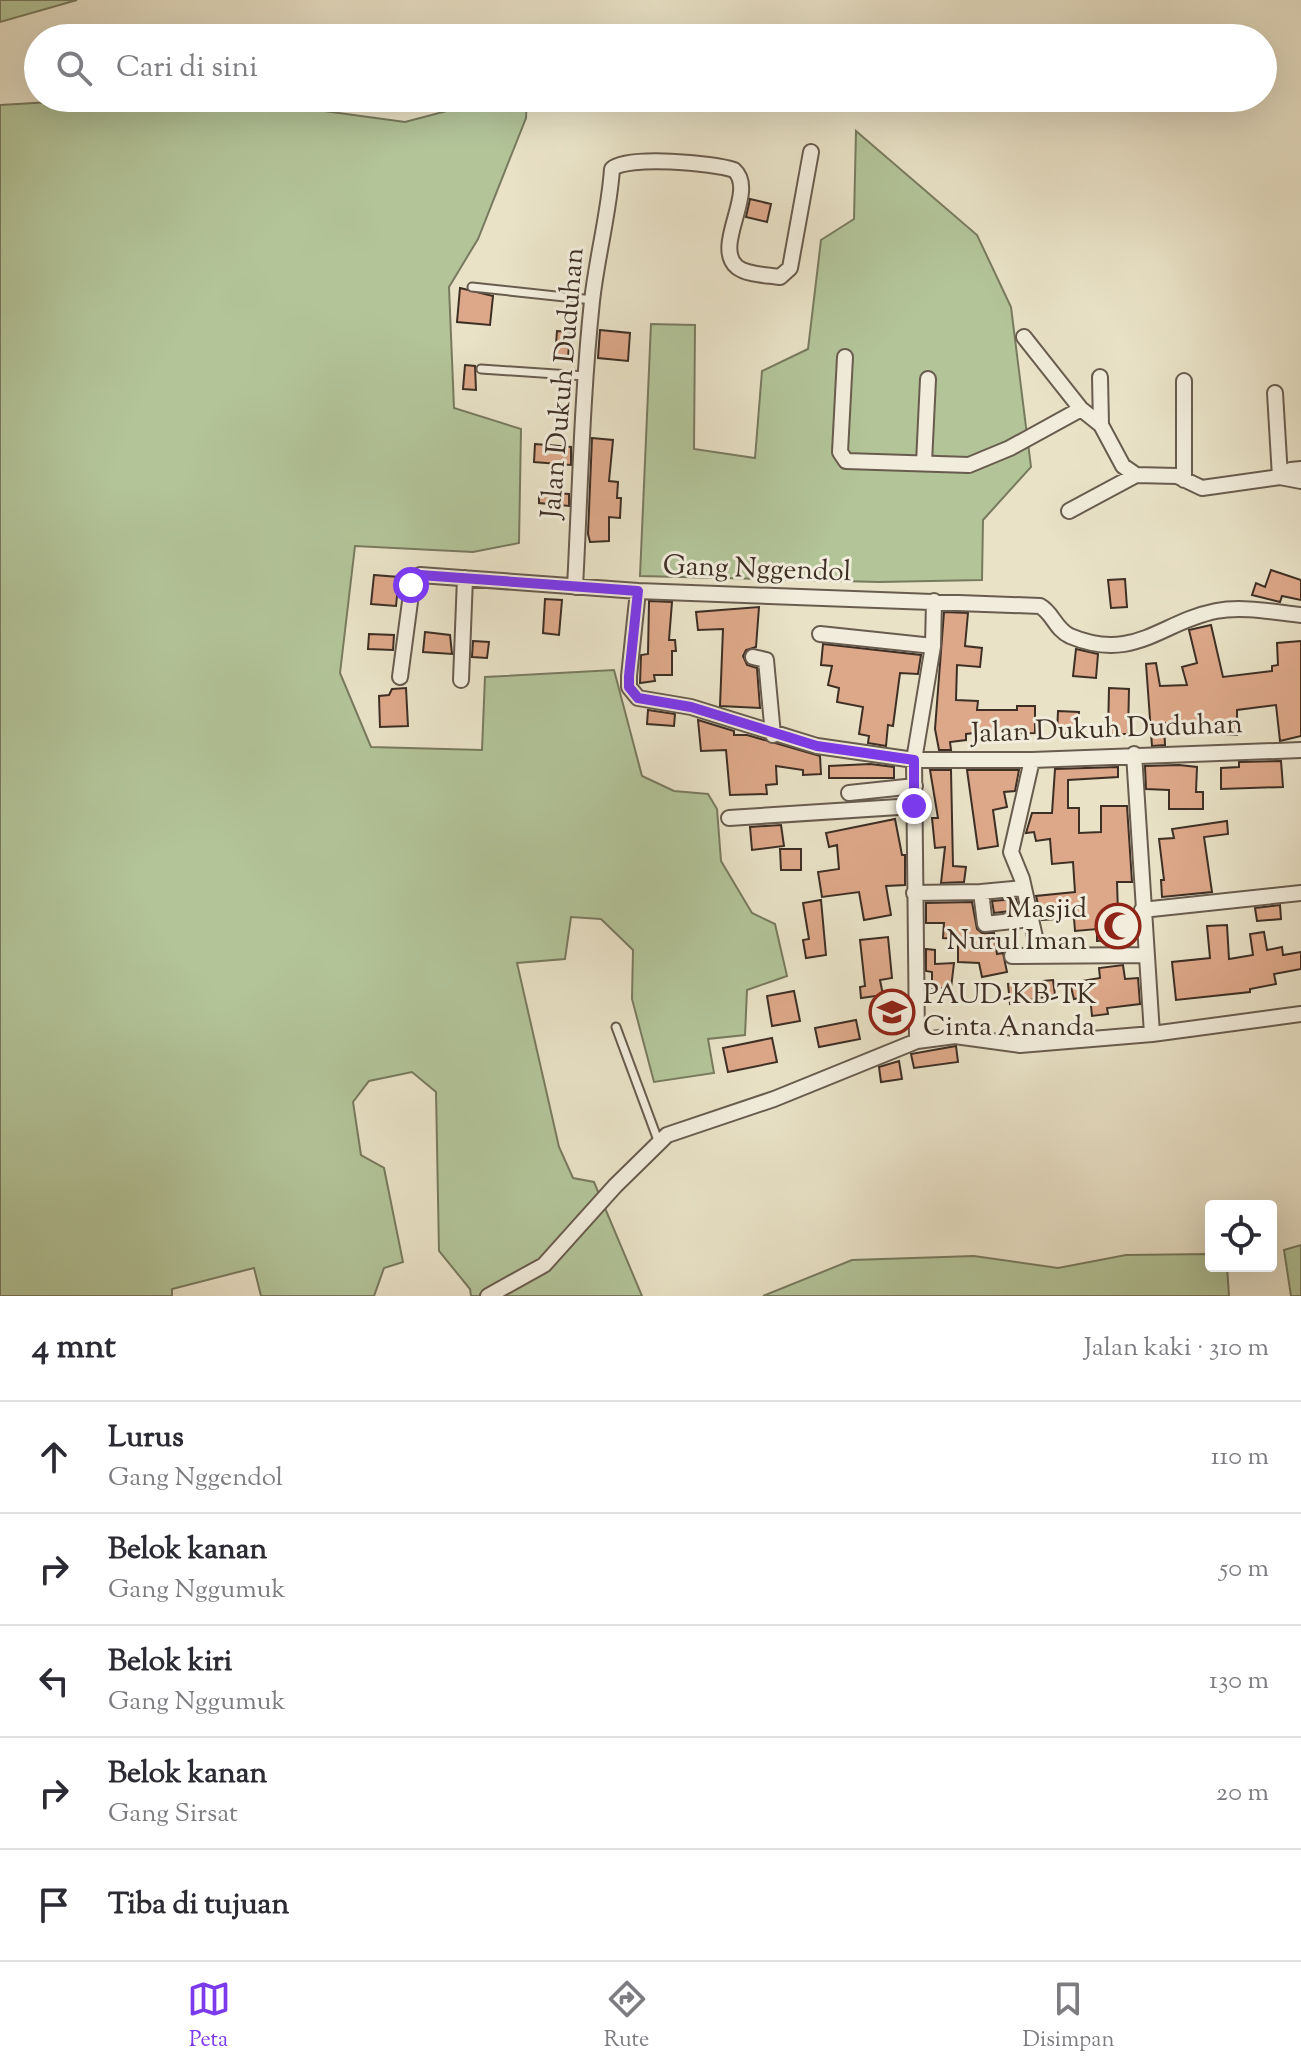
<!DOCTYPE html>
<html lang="id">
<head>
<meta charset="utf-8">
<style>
  :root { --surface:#fff; --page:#f2f2f3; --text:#2b2b33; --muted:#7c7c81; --line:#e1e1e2; --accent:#7c3aed }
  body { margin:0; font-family:"Sorts Mill Goudy",serif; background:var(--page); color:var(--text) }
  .controls { position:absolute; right:24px; bottom:24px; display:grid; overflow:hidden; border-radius:8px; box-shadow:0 8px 32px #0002 }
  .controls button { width:72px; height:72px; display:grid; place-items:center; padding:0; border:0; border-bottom:2px solid var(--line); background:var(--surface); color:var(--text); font:40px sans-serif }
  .stop { position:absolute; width:24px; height:24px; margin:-18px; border:6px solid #7c3aed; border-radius:50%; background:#fff }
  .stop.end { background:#7c3aed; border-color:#fff; box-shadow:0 2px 8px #0008 }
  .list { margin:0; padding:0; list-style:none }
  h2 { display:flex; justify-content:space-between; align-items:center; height:104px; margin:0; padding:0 32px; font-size:34px }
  h2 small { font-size:26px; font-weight:400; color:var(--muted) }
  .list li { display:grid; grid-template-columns:52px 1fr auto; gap:24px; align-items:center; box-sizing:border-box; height:112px; padding:0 32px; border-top:2px solid var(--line) }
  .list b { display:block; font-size:30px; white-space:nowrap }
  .list p { margin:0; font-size:26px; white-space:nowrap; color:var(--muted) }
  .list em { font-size:26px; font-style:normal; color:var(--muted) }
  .icon { flex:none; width:44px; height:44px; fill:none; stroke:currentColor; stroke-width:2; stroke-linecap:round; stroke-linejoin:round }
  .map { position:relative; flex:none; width:1301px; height:1296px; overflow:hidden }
  .search { position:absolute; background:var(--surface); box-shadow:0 8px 32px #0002; left:24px; right:24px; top:24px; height:88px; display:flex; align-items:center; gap:20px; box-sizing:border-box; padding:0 28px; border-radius:44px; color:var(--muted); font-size:30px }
  .sheet { height:664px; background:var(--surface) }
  nav { display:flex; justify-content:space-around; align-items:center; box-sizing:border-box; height:112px; border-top:2px solid var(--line); background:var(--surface); font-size:22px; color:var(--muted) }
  nav a { display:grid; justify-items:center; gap:4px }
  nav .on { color:var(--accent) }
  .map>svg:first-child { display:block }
  .green { fill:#b3c499; stroke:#787a5f; stroke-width:2 }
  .building { fill:#dda889; stroke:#3e2f25; stroke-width:2 }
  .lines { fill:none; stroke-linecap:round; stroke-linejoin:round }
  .lane-casing { stroke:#695c4e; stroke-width:11 }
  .street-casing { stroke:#695c4e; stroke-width:18 }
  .lane { stroke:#f1ecdb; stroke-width:7 }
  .street { stroke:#f1ecdb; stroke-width:14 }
  .route { stroke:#7c3aed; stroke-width:10 }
  .labels { text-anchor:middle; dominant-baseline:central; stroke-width:6; stroke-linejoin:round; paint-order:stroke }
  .street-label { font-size:28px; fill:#3e2f25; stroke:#f1ecdb }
  .poi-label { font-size:28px; fill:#3e2f25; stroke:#f1ecdb; text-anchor:end }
</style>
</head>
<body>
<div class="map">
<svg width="1301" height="1296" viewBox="0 0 1301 1296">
  <rect width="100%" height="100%" fill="#e9e2c7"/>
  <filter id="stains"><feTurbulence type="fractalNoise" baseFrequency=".0025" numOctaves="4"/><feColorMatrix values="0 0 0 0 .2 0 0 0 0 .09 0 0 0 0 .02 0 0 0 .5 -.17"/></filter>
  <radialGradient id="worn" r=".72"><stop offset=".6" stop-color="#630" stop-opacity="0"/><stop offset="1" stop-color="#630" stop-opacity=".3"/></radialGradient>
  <path class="green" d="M0,0H77L0,22Z
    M120,98H228L405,122L496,98H527L526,118L478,239L449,287L454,408L521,429L519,543L473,552L355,546L340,673L371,747L482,750L485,677L614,670L642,776L674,791L708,794L717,809L721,861L752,913L775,924L787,976L747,990L745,1035L708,1039L714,1073L654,1082L632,999L633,950L601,919L571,917L565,959L517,963L559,1147L573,1178L594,1182L642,1296H471L470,1289L439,1251L436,1092L412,1072L369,1081L353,1102L361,1155L384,1168L403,1262L384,1268L374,1296H261L254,1268L172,1289V1296H0V105Z
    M856,131L977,235L1011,307L1031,467L983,520L982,580L879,582L640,576L651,324L695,325L694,449L755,458L762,371L808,349L821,240L854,219Z
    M1301,1245V1296H1291L1284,1250Z
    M1211,1254V1266H1227L1229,1296H763L852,1260L974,1256L1058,1268L1126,1255Z"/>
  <path class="building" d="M750,199L771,204L767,222L746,217Z
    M460,288L493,296L490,325L457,322Z
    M600,330L630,333L628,361L598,358Z
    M557,331L570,332L568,358L555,357Z
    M465,365L475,366L476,390L463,389Z
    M592,438L613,440L609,481L618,482L617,498H621L620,518L609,517V541L590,542L588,534Z
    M535,444L571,447V465L534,462Z
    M539,492L569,494V506L539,503Z
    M1271,570L1301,580V600L1282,596L1280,602L1252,595L1256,583L1265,587Z
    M374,575L399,577L396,606L371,604Z
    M1125,579L1127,607L1111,608L1108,580Z
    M545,599L562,600L559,635L543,633Z
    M649,601L672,602L669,640H675L676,651H672V675H654L655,681L640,683L641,655L648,654Z
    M759,607L756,647L746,650L743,656L747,665L757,668L760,708L720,706L723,629L698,630L696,612Z
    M944,612L968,613L965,646L982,648L980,667L957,665L956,700L978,701L977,710H1017V706H1035V733L1000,734V730L966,734V740L950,742L951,750H939L935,729Z
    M1211,625L1223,677L1272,671V666L1278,665L1277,643L1301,641V736L1280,741L1276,705L1237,710V735L1210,734L1209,724L1164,723L1165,745L1152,746L1146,664L1156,663L1160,686L1187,685L1182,667L1197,663L1189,630Z
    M425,632L450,635L452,654L423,652Z
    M369,634L394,635L393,650L368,649Z
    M473,641L489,642L487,658L472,657Z
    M823,644L921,655L918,674L900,673L893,726L888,725L886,746L868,743L869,736L859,734L863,707L837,702L839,688L828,685L832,666L821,665Z
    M1076,649L1098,654L1096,678L1073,676Z
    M406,688L408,726L380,727L379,696L389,695L392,689Z
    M1109,688L1129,689L1128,734H1108Z
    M648,710L675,714L674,726L647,724Z
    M1058,711L1079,712L1077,735L1057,733Z
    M698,720L734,731V735H747L820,756L821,774L803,775V770L776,766L777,784L766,785L767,794L730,795L726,750L701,751Z
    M1281,761L1283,787L1221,789V768L1239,767V762Z
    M870,764L894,767V778H829V766Z
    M1179,765L1197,767L1196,792H1203V809H1169V790L1146,789L1145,766Z
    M1118,767V777L1068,780V808H1079V833L1101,832V806H1127L1132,882H1117L1118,913L1132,912L1136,939L1097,941V929L1075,931L1074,918L1042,920L1036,896L1075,892L1073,862L1052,864L1050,839L1036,841L1034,832L1026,833L1032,813H1052L1055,769Z
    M930,770H951L953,866L966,867L964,882L941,883L945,847L935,848L932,818H938Z
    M967,770H1019L1015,791L1004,792L1007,807L993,810L998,846L978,849Z
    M895,819L902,855H905V885L886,886L891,915L864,920L859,892L822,897L818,872L839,869L837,845L829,847L826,833Z
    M1227,821L1228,834L1204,837L1212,892L1162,897L1161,880H1164L1159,839L1174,838L1172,829Z
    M781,825L784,846L752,850L750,827Z
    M780,849H801V870H781Z
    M1016,899L1019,910L994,913L992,901Z
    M821,900L826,955L806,958L803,940L809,939L803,903Z
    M972,902L977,929L982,933H994L997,954L1003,953L1007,972L982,977L979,963L958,962V939L943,938L944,923H926V903Z
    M1280,905L1281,919L1257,921L1255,908Z
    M1227,925L1229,959L1253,955L1250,934L1264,932L1267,950L1282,947L1283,955L1301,952V969L1274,974L1276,984L1250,989V992L1176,1000L1172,962L1210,958L1207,926Z
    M888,937L892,978L880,980L883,995L861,998L860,987L865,986L860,940Z
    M926,949L935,950V964L954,963L951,988H932V972L926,971Z
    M1123,965L1125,979L1138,978L1140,1004L1107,1008L1108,1014L1092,1016L1090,996L1074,999L1070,983L1100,978L1099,968Z
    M1053,980L1055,995L1010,1004L1008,984Z
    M794,991L800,1021L772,1026L767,996Z
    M881,1001H907L902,1022L882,1023Z
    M856,1020L860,1039L819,1047L815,1028Z
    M772,1038L777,1062L728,1072L723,1048Z
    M956,1046L958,1062L914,1068L911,1054Z
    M899,1061L902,1079L881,1082L879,1067Z"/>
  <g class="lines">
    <g class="lane-casing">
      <path id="lane" d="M472,287L593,300
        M481,369L585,376
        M616,1027L659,1143"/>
    </g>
    <g class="street-casing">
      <path id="street" d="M1024,337L1081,409
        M845,357L840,452L846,461L969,465L1010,448L1081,409L1101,425L1123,466L1136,475L1177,476L1202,488L1280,477L1301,481
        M1100,377L1101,425
        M1184,381V480
        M1275,393L1280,477
        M924,463L928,379
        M1280,477L1291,470L1301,469
        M1069,511L1136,475
        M575,587C580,492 582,396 592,301C597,256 609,213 612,169C627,155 714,163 734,170C758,191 712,246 737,267C747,275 768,275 780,277L790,268L811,152
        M638,591L629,676V687L638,698L691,707L817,746L914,760H1032L1301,750
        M820,634L933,646
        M753,657L766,660L773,735
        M400,677L413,579L420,575L638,591L1040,606C1053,613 1055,629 1070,636C1134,663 1161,622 1216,611C1243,606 1273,612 1301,615
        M461,680L465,578
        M1134,754L1152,1034
        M1032,760L1011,852L1022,879L1039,955
        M849,793L915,786
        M729,818L914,806
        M981,892L1024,888
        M914,893L981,892L985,924L1031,919
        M1142,910L1301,893
        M1012,956L1147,955
        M917,1041L914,760L933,646L934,601
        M488,1296L544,1265L615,1186L667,1135L774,1099L917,1041L955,1036L1020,1045L1152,1034L1301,1014"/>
    </g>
    <use href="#lane" class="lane"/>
    <use href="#street" class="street"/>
  </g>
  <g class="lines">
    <path class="route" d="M411,585L420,575L638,591L629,676V687L638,698L691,707L817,746L914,760V806"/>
  </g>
  <defs>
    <g id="mosque-ring" transform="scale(2.3)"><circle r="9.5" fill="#f1ecdb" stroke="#8f2418" stroke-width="1.5"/><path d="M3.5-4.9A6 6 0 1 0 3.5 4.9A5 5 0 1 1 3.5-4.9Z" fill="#8f2418"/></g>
    <g id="school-ring" transform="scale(2.3)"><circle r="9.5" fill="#f1ecdb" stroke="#8f2418" stroke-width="1.5"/><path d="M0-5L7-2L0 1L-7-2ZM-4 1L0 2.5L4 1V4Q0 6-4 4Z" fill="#8f2418"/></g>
  </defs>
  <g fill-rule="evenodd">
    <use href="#mosque-ring" x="1118" y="926"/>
    <use href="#school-ring" x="892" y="1012"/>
  </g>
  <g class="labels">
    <g class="street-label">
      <text transform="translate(564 383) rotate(-85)">Jalan Dukuh Duduhan</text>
      <text transform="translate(757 570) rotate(2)">Gang Nggendol</text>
      <text transform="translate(1107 730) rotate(-2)">Jalan Dukuh Duduhan</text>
    </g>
    <g class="poi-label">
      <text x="1087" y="910">Masjid<tspan x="1087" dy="32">Nurul Iman</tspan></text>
      <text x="923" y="996" text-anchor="start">PAUD-KB-TK<tspan x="923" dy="32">Cinta Ananda</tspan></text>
    </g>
  </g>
  <rect width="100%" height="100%" filter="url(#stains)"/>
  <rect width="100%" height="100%" fill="url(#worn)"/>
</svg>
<div class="controls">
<button><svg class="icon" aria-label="locate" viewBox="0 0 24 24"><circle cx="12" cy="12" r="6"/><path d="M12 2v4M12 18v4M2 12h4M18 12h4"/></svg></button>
</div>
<div class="stop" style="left:411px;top:585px"></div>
<div class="stop end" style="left:914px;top:806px"></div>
<div class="search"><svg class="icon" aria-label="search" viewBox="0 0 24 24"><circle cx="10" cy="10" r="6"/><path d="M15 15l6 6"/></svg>Cari di sini</div>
</div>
<section class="sheet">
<h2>4 mnt<small>Jalan kaki · 310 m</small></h2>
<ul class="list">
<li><svg class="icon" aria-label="ahead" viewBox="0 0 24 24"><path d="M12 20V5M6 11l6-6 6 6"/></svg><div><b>Lurus</b><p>Gang Nggendol</p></div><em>110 m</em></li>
<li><svg class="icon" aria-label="right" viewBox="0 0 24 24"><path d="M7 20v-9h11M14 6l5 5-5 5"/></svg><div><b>Belok kanan</b><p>Gang Nggumuk</p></div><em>50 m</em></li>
<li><svg class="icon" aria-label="left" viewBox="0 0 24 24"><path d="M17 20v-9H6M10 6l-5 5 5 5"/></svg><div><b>Belok kiri</b><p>Gang Nggumuk</p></div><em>130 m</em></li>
<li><svg class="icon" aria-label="right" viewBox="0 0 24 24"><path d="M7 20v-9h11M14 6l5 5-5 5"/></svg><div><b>Belok kanan</b><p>Gang Sirsat</p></div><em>20 m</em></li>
<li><svg class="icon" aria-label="arrive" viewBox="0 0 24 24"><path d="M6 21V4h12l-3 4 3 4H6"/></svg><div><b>Tiba di tujuan</b></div></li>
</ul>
</section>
<nav>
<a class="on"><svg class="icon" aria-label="map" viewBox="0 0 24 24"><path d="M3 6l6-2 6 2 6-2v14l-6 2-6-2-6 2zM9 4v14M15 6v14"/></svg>Peta</a>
<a><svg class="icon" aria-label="directions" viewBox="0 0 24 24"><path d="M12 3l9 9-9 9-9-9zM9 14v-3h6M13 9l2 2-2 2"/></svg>Rute</a>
<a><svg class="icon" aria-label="saved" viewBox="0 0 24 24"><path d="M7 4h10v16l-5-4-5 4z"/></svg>Disimpan</a>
</nav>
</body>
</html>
